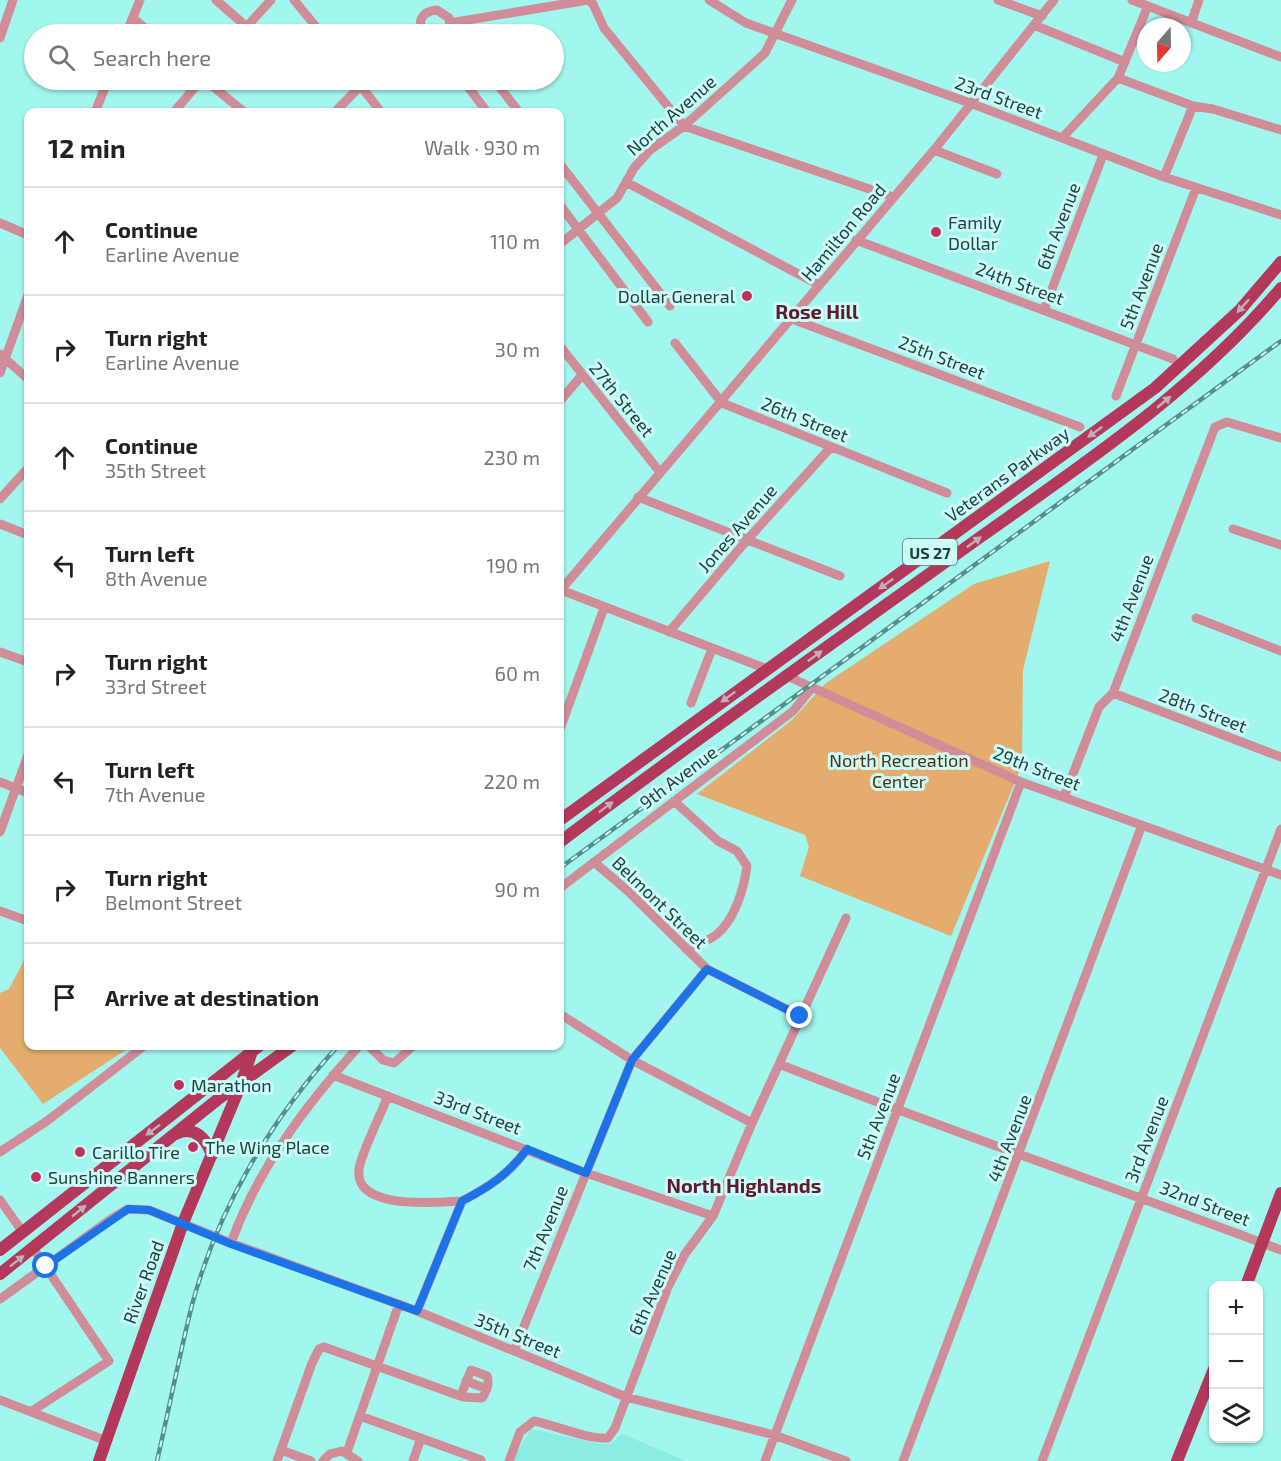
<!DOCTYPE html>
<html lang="en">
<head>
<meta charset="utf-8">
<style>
  :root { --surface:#fff; --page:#f6f6f6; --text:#222; --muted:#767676; --line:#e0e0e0 }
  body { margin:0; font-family:"Exo 2",sans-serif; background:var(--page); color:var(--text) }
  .controls { position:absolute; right:18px; bottom:18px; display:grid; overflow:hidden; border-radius:12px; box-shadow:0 2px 4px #0004 }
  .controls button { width:54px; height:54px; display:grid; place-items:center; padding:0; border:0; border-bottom:2px solid var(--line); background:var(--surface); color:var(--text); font:30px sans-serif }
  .compass { position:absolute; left:1137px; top:18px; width:54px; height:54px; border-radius:50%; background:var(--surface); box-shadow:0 2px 4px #0004; rotate:200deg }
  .stop { position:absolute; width:18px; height:18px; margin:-14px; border:4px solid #1a73e8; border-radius:50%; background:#fff }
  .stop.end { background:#1a73e8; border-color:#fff; box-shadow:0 2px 6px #0008 }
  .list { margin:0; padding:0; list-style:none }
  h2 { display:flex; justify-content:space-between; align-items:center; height:78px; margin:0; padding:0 24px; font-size:26px }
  h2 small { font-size:20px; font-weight:400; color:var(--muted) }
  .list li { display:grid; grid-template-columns:39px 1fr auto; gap:18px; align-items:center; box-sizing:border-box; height:108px; padding:0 24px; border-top:2px solid var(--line) }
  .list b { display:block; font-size:22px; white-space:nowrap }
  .list p { margin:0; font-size:20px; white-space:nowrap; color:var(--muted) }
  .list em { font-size:20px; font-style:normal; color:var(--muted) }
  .icon { flex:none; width:33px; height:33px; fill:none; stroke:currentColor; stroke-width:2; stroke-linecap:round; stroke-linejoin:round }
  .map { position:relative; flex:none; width:1281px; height:1461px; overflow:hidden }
  .search { position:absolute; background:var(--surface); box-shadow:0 2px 4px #0004; left:24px; top:24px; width:540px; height:66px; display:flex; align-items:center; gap:15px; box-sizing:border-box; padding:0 21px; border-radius:33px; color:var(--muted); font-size:22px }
  .panel { position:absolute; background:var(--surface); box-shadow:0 2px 4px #0004; left:24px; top:108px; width:540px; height:942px; border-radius:12px }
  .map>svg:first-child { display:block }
  .built { fill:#8bece4 }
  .green { fill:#e4ac6d }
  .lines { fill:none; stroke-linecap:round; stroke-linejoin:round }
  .minor { stroke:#d08c97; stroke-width:9 }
  .major { stroke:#b33859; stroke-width:12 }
  .rail-casing { stroke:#568f8a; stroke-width:4.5 }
  .rail { stroke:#ccfcf7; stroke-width:2; stroke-dasharray:7; stroke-linecap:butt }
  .oneway { fill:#c2aeb8 }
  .route { stroke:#1a73e8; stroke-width:8 }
  .poi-dot { fill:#bf305a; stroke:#ccfcf7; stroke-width:2 }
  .labels { text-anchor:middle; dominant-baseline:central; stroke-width:6; stroke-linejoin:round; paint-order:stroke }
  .shield { fill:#ccfcf7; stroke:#537a76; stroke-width:1.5 }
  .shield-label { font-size:16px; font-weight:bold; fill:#1f423f }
  .street-label { font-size:18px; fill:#1f423f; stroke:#ccfcf7 }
  .poi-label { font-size:18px; fill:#1f423f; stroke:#ccfcf7; text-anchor:start }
  .park-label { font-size:18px; fill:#4e320f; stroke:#ccfcf7 }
  .neighbourhood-label { font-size:20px; font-weight:bold; fill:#5f1a2d; stroke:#ccfcf7 }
</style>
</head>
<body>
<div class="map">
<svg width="1281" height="1461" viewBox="0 0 1281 1461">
  <rect width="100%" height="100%" fill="#a1f6ee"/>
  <path class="built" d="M531,1429L601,1444H611L622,1434L686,1461H512Z"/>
  <path class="green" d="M1050,561L1023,670L1022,765L951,936L800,876L809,847L805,835L697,794L792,720L826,683L974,584Z
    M28,953V1046H132L43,1104L0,1048V993L9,989Z"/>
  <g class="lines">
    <path class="minor" d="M216,0L247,27
      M294,0L322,34
      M588,0L593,4L604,28L684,126L893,197
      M709,0L746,23L970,103L1164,177L1281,215
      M998,0L1042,16
      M1132,0L1281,57
      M133,18L152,34
      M450,23L588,0
      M1191,23L1199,0
      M1034,25L1125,62
      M126,34L140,0
      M240,34L271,0
      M424,34C416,22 422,11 437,10L449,18L450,27L447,34
      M0,38L13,0
      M1118,78L1193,106L1213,109L1281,130
      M205,80L244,112
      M463,80L487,112
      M494,80L519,112
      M357,81L381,112
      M95,112L108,80
      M174,112L201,80
      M335,112L366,80
      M1062,138L1118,78L1148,6
      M934,150L997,174
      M560,164L670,306
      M1164,177L1193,106
      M626,182L819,285
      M560,205L648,322
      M0,223L28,235
      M856,240L1173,359
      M560,244L617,198L634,168L650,150L684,126L765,53L792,0
      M1044,310L1103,155
      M792,319L1080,427
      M675,343L722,403L947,493
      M560,346L659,471
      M0,354L28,379
      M0,373L28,295
      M1116,396L1196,188
      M560,401L582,375
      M638,497L840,576
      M0,499L28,468
      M0,524L28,535
      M1233,529L1281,545
      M561,590L767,669
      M560,591L934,150L1054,0
      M1196,618L1281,651
      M669,632L747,540L831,447
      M0,652L28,662
      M787,676L1021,782L1281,875
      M1113,693L1281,757
      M691,703L712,649
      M560,729L604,608
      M0,782L28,793
      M1064,797L1099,707L1113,693L1215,427L1227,422L1281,438
      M674,801L718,841L737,851L747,866C744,888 735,920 716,935C708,941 695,945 686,949
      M0,832L28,755
      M594,862L628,891L707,969L800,1016
      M560,888L793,711L812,688
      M0,911L28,921
      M560,1014L632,1060L752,1123
      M369,1046L383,1060L394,1063L413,1046
      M779,1064C945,1130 1114,1187 1281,1250
      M333,1075L586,1173L713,1216
      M388,1096C379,1118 367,1141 360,1164C347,1212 437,1202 462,1201
      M0,1152L47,1121L144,1046
      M0,1200L22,1231
      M231,1243C258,1168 306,1105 359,1046
      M0,1299L111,1219L128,1209L149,1210L231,1243L417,1311L626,1397L774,1435L846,1461
      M417,1311L462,1201C489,1187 509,1174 527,1149
      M514,1351L632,1060L707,969
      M466,1381L487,1389
      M0,1400L104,1440
      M32,1411L109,1361L33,1248
      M360,1416L481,1460
      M281,1450L311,1461
      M347,1452L399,1304
      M277,1461L312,1363L319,1349L324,1347L463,1397L482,1398C487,1391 490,1384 487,1376L471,1370L461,1395
      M323,1461L330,1454L342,1451L358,1461
      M413,1461L421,1438
      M509,1461L520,1432L534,1421C558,1426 585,1439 608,1438L615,1428L668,1287L685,1254L713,1216L752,1123L846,918
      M765,1461L1021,782
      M903,1461L1142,825
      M1042,1461L1281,829"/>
    <path class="major" d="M560,820L1155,388L1240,310L1281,262
      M560,842C697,738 839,639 979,538C1086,462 1196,389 1281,288
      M176,1134C194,1125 206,1138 212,1155
      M0,1250L259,1046
      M0,1274L217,1100L292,1046
      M1246,1286L1281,1193
      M99,1461L183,1223L241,1084L252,1051
      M1177,1461L1214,1369"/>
    <g class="rail-casing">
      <path id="rail" d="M560,868L1281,341
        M157,1461C169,1409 179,1357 192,1305C218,1208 271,1119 338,1046"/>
    </g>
    <use href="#rail" class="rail"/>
  </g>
  <defs><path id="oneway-solid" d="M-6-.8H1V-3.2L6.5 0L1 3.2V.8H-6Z" transform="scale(1.5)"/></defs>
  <g class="oneway">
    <use href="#oneway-solid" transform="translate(1243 306) rotate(132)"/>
    <use href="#oneway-solid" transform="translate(1164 402) rotate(-40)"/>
    <use href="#oneway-solid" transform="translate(1095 432) rotate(144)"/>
    <use href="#oneway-solid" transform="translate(974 542) rotate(-36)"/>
    <use href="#oneway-solid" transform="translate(886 584) rotate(145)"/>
    <use href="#oneway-solid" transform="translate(815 656) rotate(-36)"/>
    <use href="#oneway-solid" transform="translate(728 697) rotate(144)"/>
    <use href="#oneway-solid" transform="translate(606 807) rotate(-37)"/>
    <use href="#oneway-solid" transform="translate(153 1130) rotate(143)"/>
    <use href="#oneway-solid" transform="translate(79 1211) rotate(-39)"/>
    <use href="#oneway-solid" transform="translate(17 1261) rotate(-38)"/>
  </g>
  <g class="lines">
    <path class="route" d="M46,1266L128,1209L149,1210L231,1244L417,1311L462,1201C489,1187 509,1174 527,1149L586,1173L632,1060L707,969L800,1016"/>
  </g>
  <g class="poi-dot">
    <circle cx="936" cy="232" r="6"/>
    <circle cx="747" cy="296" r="6"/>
    <circle cx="179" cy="1085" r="6"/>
    <circle cx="193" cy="1147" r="6"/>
    <circle cx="80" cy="1152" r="6"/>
    <circle cx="36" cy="1177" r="6"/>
  </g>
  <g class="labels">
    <rect class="shield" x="903" y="539" width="54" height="26" rx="4.5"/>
    <g class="shield-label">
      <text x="930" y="552">US 27</text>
    </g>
    <g class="street-label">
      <text transform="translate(999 97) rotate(20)">23rd Street</text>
      <text transform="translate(671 115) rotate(-41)">North Avenue</text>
      <text transform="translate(1058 226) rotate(-69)">6th Avenue</text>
      <text transform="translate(843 232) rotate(-50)">Hamilton Road</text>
      <text transform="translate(1020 283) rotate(20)">24th Street</text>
      <text transform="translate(1141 286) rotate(-69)">5th Avenue</text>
      <text transform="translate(942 357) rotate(21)">25th Street</text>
      <text transform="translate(622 399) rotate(51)">27th Street</text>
      <text transform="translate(805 419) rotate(22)">26th Street</text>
      <text transform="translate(1007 474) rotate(-36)">Veterans Parkway</text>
      <text transform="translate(737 528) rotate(-49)">Jones Avenue</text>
      <text transform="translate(1131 598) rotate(-69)">4th Avenue</text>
      <text transform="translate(1203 710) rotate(21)">28th Street</text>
      <text transform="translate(1037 768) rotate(21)">29th Street</text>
      <text transform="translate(678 777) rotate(-37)">9th Avenue</text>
      <text transform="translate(660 902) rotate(44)">Belmont Street</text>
      <text transform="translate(478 1112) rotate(21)">33rd Street</text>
      <text transform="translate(878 1116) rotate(-69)">5th Avenue</text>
      <text transform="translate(1009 1138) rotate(-69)">4th Avenue</text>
      <text transform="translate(1146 1139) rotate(-69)">3rd Avenue</text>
      <text transform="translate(1205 1203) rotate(21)">32nd Street</text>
      <text transform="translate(545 1228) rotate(-68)">7th Avenue</text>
      <text transform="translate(143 1282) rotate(-70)">River Road</text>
      <text transform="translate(652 1292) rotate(-66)">6th Avenue</text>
      <text transform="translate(518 1335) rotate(22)">35th Street</text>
    </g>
    <g class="poi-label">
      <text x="948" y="222">Family<tspan x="948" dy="21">Dollar</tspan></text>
      <text x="735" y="296" text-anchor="end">Dollar General</text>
      <text x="191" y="1085">Marathon</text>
      <text x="205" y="1147">The Wing Place</text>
      <text x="92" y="1152">Carillo Tire</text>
      <text x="48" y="1177">Sunshine Banners</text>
    </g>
    <g class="park-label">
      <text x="899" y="760">North Recreation<tspan x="899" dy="21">Center</tspan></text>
    </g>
    <g class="neighbourhood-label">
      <text x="817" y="311">Rose Hill</text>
      <text x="744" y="1185">North Highlands</text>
    </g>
  </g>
</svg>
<div class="controls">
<button>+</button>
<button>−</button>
<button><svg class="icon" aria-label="layers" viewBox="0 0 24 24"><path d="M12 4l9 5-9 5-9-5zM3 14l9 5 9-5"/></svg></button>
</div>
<svg class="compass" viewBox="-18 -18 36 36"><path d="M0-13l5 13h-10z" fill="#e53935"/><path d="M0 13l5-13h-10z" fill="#767676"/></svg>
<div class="stop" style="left:46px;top:1266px"></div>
<div class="stop end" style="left:800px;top:1016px"></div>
<div class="search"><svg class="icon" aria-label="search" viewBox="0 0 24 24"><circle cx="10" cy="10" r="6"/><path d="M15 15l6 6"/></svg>Search here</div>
<section class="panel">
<h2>12 min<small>Walk · 930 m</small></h2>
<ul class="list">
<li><svg class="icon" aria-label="ahead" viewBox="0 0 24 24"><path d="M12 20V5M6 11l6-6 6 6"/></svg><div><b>Continue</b><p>Earline Avenue</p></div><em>110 m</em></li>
<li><svg class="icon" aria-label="right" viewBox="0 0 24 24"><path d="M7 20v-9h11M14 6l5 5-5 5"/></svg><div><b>Turn right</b><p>Earline Avenue</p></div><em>30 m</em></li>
<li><svg class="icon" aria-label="ahead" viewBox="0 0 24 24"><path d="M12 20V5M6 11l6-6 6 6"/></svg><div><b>Continue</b><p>35th Street</p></div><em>230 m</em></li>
<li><svg class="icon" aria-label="left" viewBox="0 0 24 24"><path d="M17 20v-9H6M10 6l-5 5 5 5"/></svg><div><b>Turn left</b><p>8th Avenue</p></div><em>190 m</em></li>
<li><svg class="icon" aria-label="right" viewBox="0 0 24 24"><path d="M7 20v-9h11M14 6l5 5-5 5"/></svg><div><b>Turn right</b><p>33rd Street</p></div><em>60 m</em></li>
<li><svg class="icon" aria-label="left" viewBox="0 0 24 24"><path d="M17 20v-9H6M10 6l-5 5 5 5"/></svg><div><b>Turn left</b><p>7th Avenue</p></div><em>220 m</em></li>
<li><svg class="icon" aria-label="right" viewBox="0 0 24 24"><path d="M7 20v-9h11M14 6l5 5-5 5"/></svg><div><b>Turn right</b><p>Belmont Street</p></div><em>90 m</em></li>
<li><svg class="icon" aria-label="arrive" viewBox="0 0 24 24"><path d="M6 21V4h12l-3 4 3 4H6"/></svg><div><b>Arrive at destination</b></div></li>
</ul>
</section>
</div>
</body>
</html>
